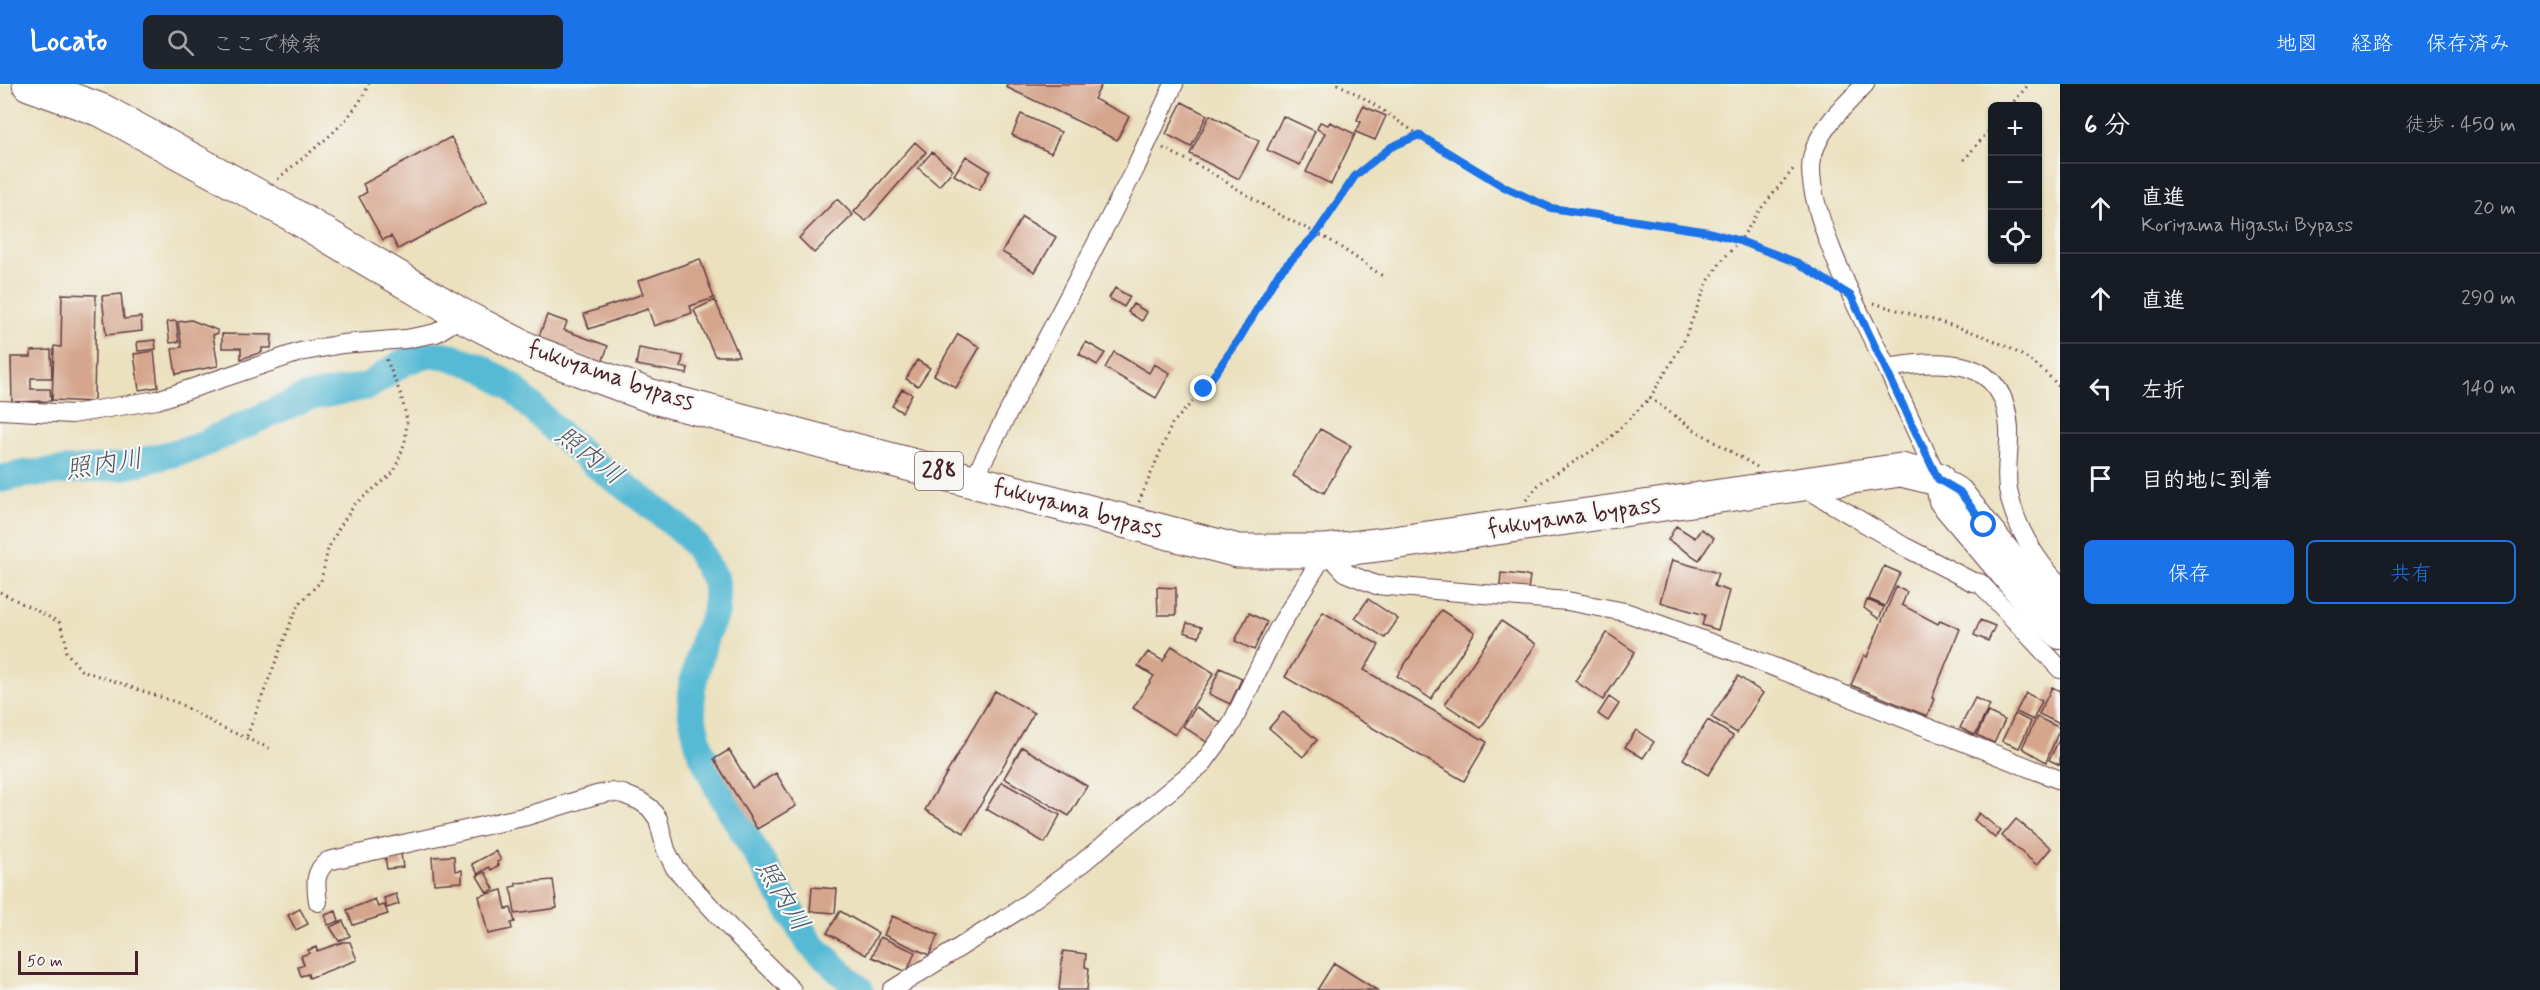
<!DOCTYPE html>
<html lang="ja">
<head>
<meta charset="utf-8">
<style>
  :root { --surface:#171b24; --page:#20242c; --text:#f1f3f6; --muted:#9ea1a6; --line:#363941; --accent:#1a73e8 }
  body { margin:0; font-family:Mynerve,"Klee One",sans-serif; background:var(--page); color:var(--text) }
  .controls { position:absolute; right:18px; top:18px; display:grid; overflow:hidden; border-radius:9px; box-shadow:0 2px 4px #0004 }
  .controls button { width:54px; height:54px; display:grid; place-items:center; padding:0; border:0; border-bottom:2px solid var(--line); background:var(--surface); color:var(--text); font:30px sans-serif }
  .scale { position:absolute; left:18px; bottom:15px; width:120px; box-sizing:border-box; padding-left:6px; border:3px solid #4a1f2b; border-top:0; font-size:16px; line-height:21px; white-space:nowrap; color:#4a1f2b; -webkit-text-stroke:4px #f6f6f2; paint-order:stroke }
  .stop { position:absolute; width:18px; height:18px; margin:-14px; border:4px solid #1a73e8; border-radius:50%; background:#fff }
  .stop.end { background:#1a73e8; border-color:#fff; box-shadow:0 2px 6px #0008 }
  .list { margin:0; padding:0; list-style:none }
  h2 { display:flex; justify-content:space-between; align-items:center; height:78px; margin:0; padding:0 24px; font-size:26px }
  h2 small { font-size:20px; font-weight:400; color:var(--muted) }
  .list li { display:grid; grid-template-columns:39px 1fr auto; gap:18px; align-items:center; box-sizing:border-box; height:90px; padding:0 24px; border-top:2px solid var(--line) }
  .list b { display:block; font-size:22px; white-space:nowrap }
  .list p { margin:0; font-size:20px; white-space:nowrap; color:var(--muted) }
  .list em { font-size:20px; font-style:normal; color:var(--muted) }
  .actions { display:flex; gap:12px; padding:18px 24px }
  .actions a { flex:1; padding:14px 0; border:2px solid var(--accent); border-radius:9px; text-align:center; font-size:21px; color:var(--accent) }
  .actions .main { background:var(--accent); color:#fff }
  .icon { flex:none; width:33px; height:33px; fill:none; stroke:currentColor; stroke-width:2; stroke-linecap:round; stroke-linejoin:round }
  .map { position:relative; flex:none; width:2060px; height:906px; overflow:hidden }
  header { display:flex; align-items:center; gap:36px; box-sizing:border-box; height:84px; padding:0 30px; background:var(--accent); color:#fff }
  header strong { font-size:28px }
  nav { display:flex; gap:33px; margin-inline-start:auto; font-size:21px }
  .search { width:420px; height:54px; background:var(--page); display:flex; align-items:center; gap:15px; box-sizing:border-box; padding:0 21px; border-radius:9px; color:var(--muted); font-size:22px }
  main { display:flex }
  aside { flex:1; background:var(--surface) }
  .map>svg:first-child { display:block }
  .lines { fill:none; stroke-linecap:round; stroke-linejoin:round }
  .river { stroke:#56bad4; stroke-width:28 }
  .building { fill:#d5a58d }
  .street-casing { stroke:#623c41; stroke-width:20 }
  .secondary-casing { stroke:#623c41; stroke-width:28 }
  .highway-casing { stroke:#623c41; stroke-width:35 }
  .path { stroke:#623c41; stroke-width:3; stroke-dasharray:1.5 4.5; stroke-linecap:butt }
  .street { stroke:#fff; stroke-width:18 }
  .secondary { stroke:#fff; stroke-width:26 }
  .highway { stroke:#fff; stroke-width:33 }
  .route { stroke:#1a73e8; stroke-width:8 }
  .labels { text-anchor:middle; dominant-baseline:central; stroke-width:4.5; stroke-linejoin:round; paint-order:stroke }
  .shield { fill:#f6f6f2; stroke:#7e6067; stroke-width:1.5 }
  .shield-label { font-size:22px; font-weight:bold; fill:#4a1f2b }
  .street-label { font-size:24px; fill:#4a1f2b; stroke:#f6f6f2 }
  .water-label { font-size:26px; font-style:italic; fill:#4e5566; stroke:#f6f6f2 }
</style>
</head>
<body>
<header>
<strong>Locato</strong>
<div class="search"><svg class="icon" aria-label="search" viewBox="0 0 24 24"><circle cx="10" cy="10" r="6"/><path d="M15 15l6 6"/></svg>ここで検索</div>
<nav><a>地図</a><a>経路</a><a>保存済み</a></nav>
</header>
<main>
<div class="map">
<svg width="2060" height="906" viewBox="0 0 2060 906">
  <rect width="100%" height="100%" fill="#f6f6f2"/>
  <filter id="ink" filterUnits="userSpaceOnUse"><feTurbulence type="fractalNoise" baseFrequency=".0167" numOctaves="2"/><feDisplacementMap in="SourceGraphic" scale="12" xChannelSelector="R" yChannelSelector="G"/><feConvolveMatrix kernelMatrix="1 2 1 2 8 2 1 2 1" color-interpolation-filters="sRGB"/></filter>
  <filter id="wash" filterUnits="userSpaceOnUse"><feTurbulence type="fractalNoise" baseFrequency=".008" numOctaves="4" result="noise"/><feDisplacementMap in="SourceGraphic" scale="24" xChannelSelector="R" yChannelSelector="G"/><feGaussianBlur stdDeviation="1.35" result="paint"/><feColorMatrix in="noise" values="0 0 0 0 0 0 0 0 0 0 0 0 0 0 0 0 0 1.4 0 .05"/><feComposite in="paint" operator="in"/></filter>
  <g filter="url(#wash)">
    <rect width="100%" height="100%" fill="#ebe1bf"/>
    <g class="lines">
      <path class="river" d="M0,395L24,390L124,382L194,364L304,314L368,302L404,278L424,271H444L476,281L512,303L555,346L592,378L658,427L687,451L698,465L716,498V528L705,552L692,603L691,627L700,666L720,708L810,860L860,906"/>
    </g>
    <g id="blocks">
      <path class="building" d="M1007,0H1102L1094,15L1129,32L1117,56L1006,3Z
        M1182,18L1207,31L1191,63L1166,50Z
        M1363,22L1386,32L1375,56L1356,48L1361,38L1357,36Z
        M1021,30L1061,48L1051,69L1012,51Z
        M1210,31L1259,57L1239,95L1190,70Z
        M1283,32L1315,47L1300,81L1267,66Z
        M1320,38L1328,41L1330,38L1355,50L1331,100L1306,88L1325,49L1317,45Z
        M451,53L487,118L398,165L391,152L383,156L359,113L367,108L363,100Z
        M915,58L926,68L866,137L854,128Z
        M932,68L953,86L939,102L918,84Z
        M966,72L990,87L979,106L954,91Z
        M837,115L853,131L814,169L799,154Z
        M1022,133L1056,153L1035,188L1002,168Z
        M700,175L714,214L690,222L692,229L654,242L648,225L589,245L584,230L643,210L638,197Z
        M1115,204L1130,213L1124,223L1109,214Z
        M62,210L96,211L94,318L52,316L54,262L61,263Z
        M121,210L124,235L141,233L142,247L106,251L102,212Z
        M715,216L739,272H715L694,226Z
        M1133,220L1147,228L1142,237L1128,228Z
        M547,231L567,238L564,246L608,262L602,279L538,255Z
        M191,236L217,246L218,249L213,251L218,282L176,290L172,265L182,263L178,238Z
        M176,237L179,258L170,259L167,238Z
        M222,250L272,251L271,264H262V268L241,275V264H222Z
        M958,250L980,263L956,304L934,291Z
        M155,256L156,265L138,267L137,258Z
        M1086,258L1105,269L1097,281L1079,270Z
        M639,264L683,272L681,283L688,284L687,290L636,281Z
        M51,266L52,294H31V305H50L51,317L12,318L11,273H31V267Z
        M154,267L158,303L139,306L134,270Z
        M1114,268L1149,289L1154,280L1170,289L1156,314L1105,284Z
        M917,276L930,284L918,302L906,295Z
        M902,305L912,310L902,328L892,322Z
        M1320,345L1351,362L1324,409L1293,392Z
        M1676,442L1695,454L1701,445L1714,454L1699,476L1668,456Z
        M1672,476L1718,489L1714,502L1729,507L1718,546L1702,541L1705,531L1660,518Z
        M1884,482L1900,489L1885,522L1869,515Z
        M1501,489L1530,492L1528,505L1500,502Z
        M1157,503L1176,504V531H1158Z
        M1896,503L1907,508L1902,521L1938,540L1940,536L1960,545L1932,614L1934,615L1927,632L1851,601L1864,571L1867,573Z
        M1368,515L1398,535L1385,554L1355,534Z
        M1867,516L1884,523L1879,535L1864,524Z
        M1441,526L1475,548L1431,615L1397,592Z
        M1323,528L1379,561L1364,586L1487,658L1464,697L1285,593Z
        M1249,529L1267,538L1254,566L1235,557Z
        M1980,536L1995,542L1988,557L1974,551Z
        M1501,537L1536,560L1481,644L1445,620Z
        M1187,539L1202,543L1199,553L1184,548Z
        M1607,549L1635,568L1603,616L1575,597Z
        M1172,562L1214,589L1175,651L1133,624L1154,592L1138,582L1148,568L1163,577Z
        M1220,584L1242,594L1230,620L1209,610Z
        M1738,592L1763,609L1737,649L1711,633Z
        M2052,603L2060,607V640L2039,630Z
        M995,607L1034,629L964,749L925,726Z
        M2026,609L2042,617L2033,636L2016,628Z
        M1609,613L1619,620L1608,637L1598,630Z
        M1975,614L1990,621L1975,651L1960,644Z
        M1196,623L1221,639L1208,659L1183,642Z
        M1283,628L1317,656L1303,673L1269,644Z
        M1988,628L2005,636L1994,659L1977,651Z
        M2015,630L2031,638L2019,664L2002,657Z
        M2037,633L2060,644L2046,678L2022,664Z
        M1708,636L1733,652L1708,691L1683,675Z
        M1636,646L1654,658L1643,674L1625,663Z
        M2060,654V681L2049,676Z
        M1022,663L1087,702L1069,732L1004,694Z
        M729,666L752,704L776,689L796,722L757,745L714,675Z
        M1002,698L1060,731L1045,759L986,725Z
        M1979,729L2001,747L1995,754L1974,736Z
        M2016,735L2051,764L2037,781L2002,752Z
        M496,767L501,776L497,778L499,781L491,786L489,783L478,790L472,780Z
        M401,770L403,783L387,785L385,772Z
        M454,772L455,787L462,786V798L434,800L432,773Z
        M485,788L494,805L487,809L477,792Z
        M553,796L557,824L515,830L511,803L516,802V799Z
        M812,803L837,805L835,829L810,827Z
        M502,806L506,825L511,824L515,838L511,839L512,845L488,850L479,812Z
        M396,810L399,820L387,824L384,814Z
        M375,815L378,823L384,821L388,830L353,841L347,826Z
        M300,825L308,840L296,846L288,831Z
        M336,827L339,837L328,841L325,831Z
        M840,827L878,849L866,871L827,849Z
        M892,832L938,851L929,871L884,851Z
        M343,837L350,852L339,857L330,843Z
        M880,853L915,868L907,888L872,873Z
        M343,858H350L357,876L309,894L308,890L301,892L298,883L304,881L301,872L309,869L308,866L316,863L317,867Z
        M1063,867L1086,870L1085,883L1089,884L1087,906H1059Z
        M1334,879L1377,906H1317Z"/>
    </g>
  </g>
  <g filter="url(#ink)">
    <use href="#blocks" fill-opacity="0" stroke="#623c41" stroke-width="1.5"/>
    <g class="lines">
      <g class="street-casing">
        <path id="street" d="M1865,0C1846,21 1821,42 1813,70C1799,116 1865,240 1887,284C1942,275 2005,271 2009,345C2010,365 2005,385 2008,405C2014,440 2035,477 2060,501
          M1887,284L1938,395
          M0,326L72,330L157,316L300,268L342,260L406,255L436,249L463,232
          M973,396L1134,87L1174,0
          M1802,402L1905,463L1973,498L1980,499L2060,585
          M318,818C316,802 313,788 328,777L527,732L596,711L611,708L623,710L640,717L650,724L658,735L666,766L675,784L730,844L792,906
          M892,906L1017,827L1082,779L1203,679L1231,641L1278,545L1326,467L1346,489L1376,501L1567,517L1625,528L1741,570L2060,696"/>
      </g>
      <g class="secondary-casing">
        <path id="secondary" d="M1938,395L1942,417L2038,531L2060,552
          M1938,395L1960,408L2030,497L2060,526"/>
      </g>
      <g class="highway-casing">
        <path id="highway" d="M29,0L103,27L291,130L463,232L535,269L654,313L1238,467H1326L1393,459L1901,386L1938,395"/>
      </g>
      <path class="path" d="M1337,0C1364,12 1386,29 1410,45C1453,74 1500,105 1549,123C1570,131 1591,129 1612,132C1688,145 1762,154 1827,199
        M2010,22L2029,0
        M1163,64L1205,85L1278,130L1330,156L1384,193
        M1964,76L1992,43
        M278,95C311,65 350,43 369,0
        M1874,219C1939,240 2014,249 2060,304
        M1650,314L1695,346L1757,383
        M1526,416L1540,399L1606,358L1650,314L1683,259L1707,199L1723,175L1740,157L1759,127L1795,83
        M1139,418L1172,340L1204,305L1283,182L1316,150L1355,92L1391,63L1419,51
        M0,508L59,538L65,553L66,568L81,586L178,619L219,642L273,666
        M247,652L292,535L300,519L321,497L328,465L339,444L355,420L394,388L405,358L407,336L401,311L385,272"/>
      <use href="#street" class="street"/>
      <use href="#secondary" class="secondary"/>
      <use href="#highway" class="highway"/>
    </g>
  </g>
  <g class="lines" filter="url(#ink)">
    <path class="route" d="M1204,305L1238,257L1278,190L1316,150L1355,92L1391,63L1419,51L1506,104L1551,124L1709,148L1740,157L1798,179L1851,212L1938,395L1960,408L1984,441"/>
  </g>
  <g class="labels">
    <rect class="shield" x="915" y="368" width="48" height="38" rx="4.5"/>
    <g class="shield-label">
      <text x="939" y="387">288</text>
    </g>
    <g class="street-label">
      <text transform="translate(611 292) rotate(19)">fukuyama bypass</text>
      <text transform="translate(1078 425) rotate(15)">fukuyama bypass</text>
      <text transform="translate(1574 433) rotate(-8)">fukuyama bypass</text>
    </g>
    <g class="water-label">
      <text transform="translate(589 372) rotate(38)">照内川</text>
      <text transform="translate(104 381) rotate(-9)">照内川</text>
      <text transform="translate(782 812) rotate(59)">照内川</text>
    </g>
  </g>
</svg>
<div class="controls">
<button>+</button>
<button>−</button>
<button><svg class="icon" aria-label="locate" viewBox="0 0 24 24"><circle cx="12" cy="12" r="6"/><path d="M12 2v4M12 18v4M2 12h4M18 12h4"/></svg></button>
</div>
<div class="scale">50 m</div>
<div class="stop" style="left:1984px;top:441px"></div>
<div class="stop end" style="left:1204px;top:305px"></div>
</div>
<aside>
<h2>6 分<small>徒歩 · 450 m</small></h2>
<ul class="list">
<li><svg class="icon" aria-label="ahead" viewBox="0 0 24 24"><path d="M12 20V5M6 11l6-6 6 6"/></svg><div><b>直進</b><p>Koriyama Higashi Bypass</p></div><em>20 m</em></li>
<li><svg class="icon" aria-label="ahead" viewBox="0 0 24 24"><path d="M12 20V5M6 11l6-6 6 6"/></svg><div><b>直進</b></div><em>290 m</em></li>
<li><svg class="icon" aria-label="left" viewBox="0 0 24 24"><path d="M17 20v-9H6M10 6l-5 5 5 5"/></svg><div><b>左折</b></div><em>140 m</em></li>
<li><svg class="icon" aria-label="arrive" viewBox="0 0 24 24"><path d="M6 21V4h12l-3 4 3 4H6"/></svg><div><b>目的地に到着</b></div></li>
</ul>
<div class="actions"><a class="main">保存</a><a>共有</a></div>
</aside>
</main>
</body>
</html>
